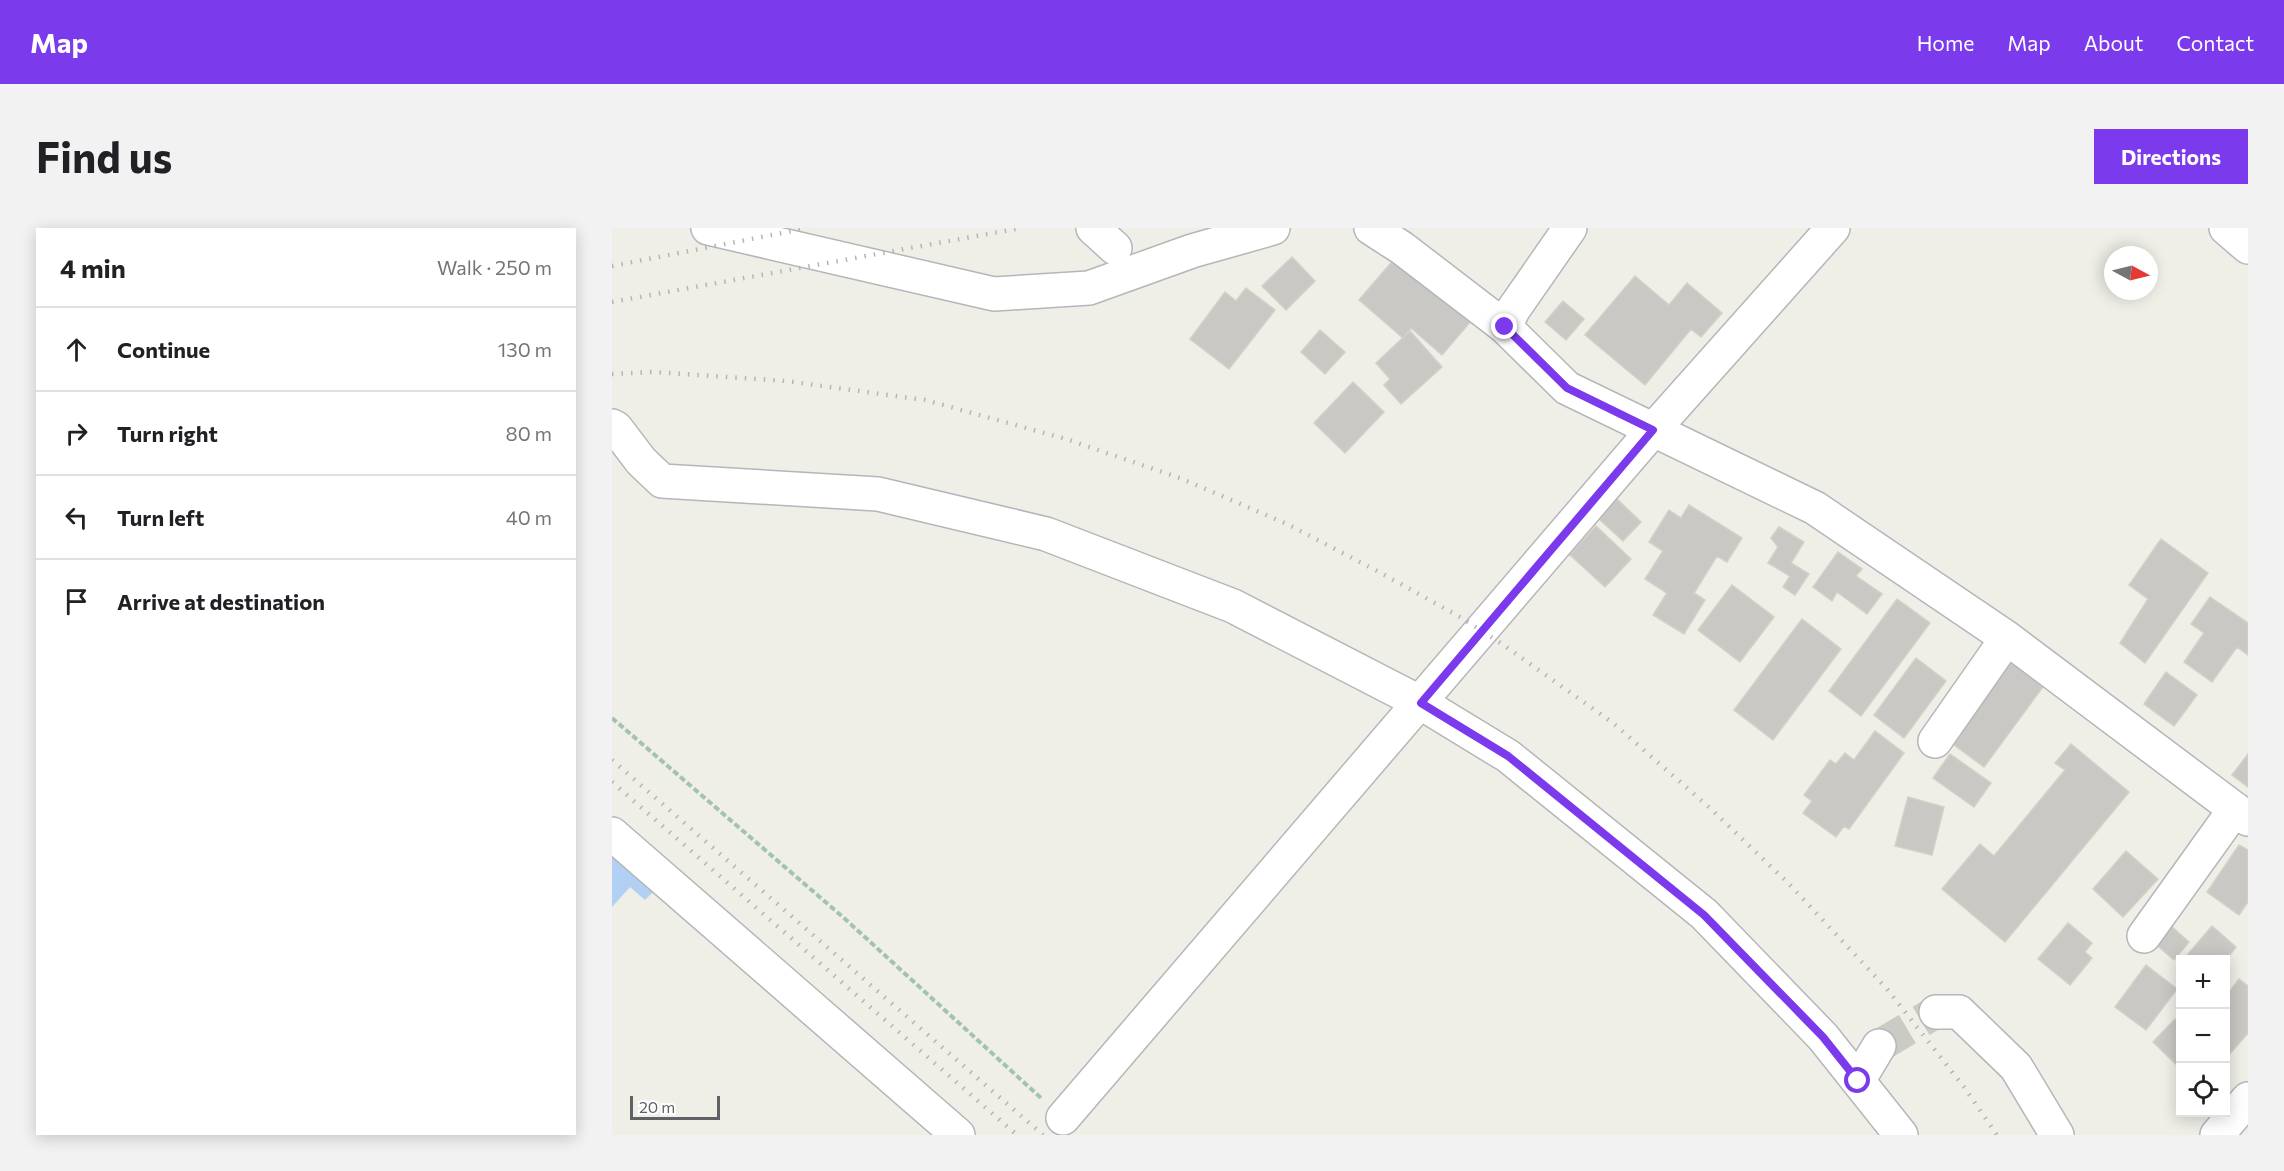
<!DOCTYPE html>
<html lang="en">
<head>
<meta charset="utf-8">
<style>
  :root { --surface:#fff; --page:#f2f2f2; --text:#202124; --muted:#757577; --line:#e0e0e0; --accent:#7c3aed }
  body { margin:0; font-family:Commissioner,sans-serif; background:var(--page); color:var(--text) }
  .controls { position:absolute; right:18px; bottom:18px; display:grid; overflow:hidden; border-radius:0px; box-shadow:0 3px 15px #0003 }
  .controls button { width:54px; height:54px; display:grid; place-items:center; padding:0; border:0; border-bottom:2px solid var(--line); background:var(--surface); color:var(--text); font:30px sans-serif }
  .compass { position:absolute; left:1492px; top:18px; width:54px; height:54px; border-radius:50%; background:var(--surface); box-shadow:0 3px 15px #0003; rotate:97deg }
  .scale { position:absolute; left:18px; bottom:15px; width:90px; box-sizing:border-box; padding-left:6px; border:3px solid #5f6165; border-top:0; font-size:16px; line-height:21px; white-space:nowrap; color:#5f6165; -webkit-text-stroke:4px #fff; paint-order:stroke }
  .stop { position:absolute; width:18px; height:18px; margin:-14px; border:4px solid #7c3aed; border-radius:50%; background:#fff }
  .stop.end { background:#7c3aed; border-color:#fff; box-shadow:0 2px 6px #0008 }
  .list { margin:0; padding:0; list-style:none }
  h2 { display:flex; justify-content:space-between; align-items:center; height:78px; margin:0; padding:0 24px; font-size:26px }
  h2 small { font-size:20px; font-weight:400; color:var(--muted) }
  .list li { display:grid; grid-template-columns:39px 1fr auto; gap:18px; align-items:center; box-sizing:border-box; height:84px; padding:0 24px; border-top:2px solid var(--line) }
  .list b { display:block; font-size:22px; white-space:nowrap }
  .list em { font-size:20px; font-style:normal; color:var(--muted) }
  .icon { flex:none; width:33px; height:33px; fill:none; stroke:currentColor; stroke-width:2; stroke-linecap:round; stroke-linejoin:round }
  .map { position:relative; flex:none; width:1636px; height:907px; overflow:hidden; border-radius:0px }
  header { display:flex; align-items:center; gap:36px; box-sizing:border-box; height:84px; padding:0 30px; background:var(--accent); color:#fff }
  header strong { font-size:28px }
  nav { display:flex; gap:33px; margin-inline-start:auto; font-size:21px }
  .intro { display:flex; align-items:center; justify-content:space-between; box-sizing:border-box; height:144px; padding:0 36px }
  h1 { margin:0; font-size:42px }
  .button { padding:15px 27px; border-radius:0px; background:var(--accent); color:#fff; font-size:21px; font-weight:700 }
  main { display:flex; gap:36px; padding:0 36px }
  aside { flex:1; background:var(--surface); border-radius:0px; box-shadow:0 3px 15px #0003 }
  .map>svg:first-child { display:block }
  .water { fill:#b2cff4 }
  .building { fill:#cac8c4; stroke:#d3d0c6; stroke-width:1.5 }
  .lines { fill:none; stroke-linecap:round; stroke-linejoin:round }
  .minor-tunnel { stroke:#cbcbc6; stroke-width:33; stroke-dasharray:33 16; stroke-linecap:butt }
  .minor-casing { stroke:#b4b6ba; stroke-width:36 }
  .path { stroke:#a1c3af; stroke-width:4; stroke-dasharray:6 3; stroke-linecap:butt }
  .minor { stroke:#fff; stroke-width:33 }
  .rail { stroke:#b4b5b5; stroke-width:4.5; stroke-dasharray:1.5 8; stroke-linecap:butt }
  .route { stroke:#7c3aed; stroke-width:8 }
</style>
</head>
<body>
<header>
<strong>Map</strong>
<nav><a>Home</a><a>Map</a><a>About</a><a>Contact</a></nav>
</header>
<div class="intro"><h1>Find us</h1><a class="button">Directions</a></div>
<main>
<aside>
<h2>4 min<small>Walk · 250 m</small></h2>
<ul class="list">
<li><svg class="icon" aria-label="ahead" viewBox="0 0 24 24"><path d="M12 20V5M6 11l6-6 6 6"/></svg><div><b>Continue</b></div><em>130 m</em></li>
<li><svg class="icon" aria-label="right" viewBox="0 0 24 24"><path d="M7 20v-9h11M14 6l5 5-5 5"/></svg><div><b>Turn right</b></div><em>80 m</em></li>
<li><svg class="icon" aria-label="left" viewBox="0 0 24 24"><path d="M17 20v-9H6M10 6l-5 5 5 5"/></svg><div><b>Turn left</b></div><em>40 m</em></li>
<li><svg class="icon" aria-label="arrive" viewBox="0 0 24 24"><path d="M6 21V4h12l-3 4 3 4H6"/></svg><div><b>Arrive at destination</b></div></li>
</ul>
</aside>
<div class="map">
<svg width="1636" height="907" viewBox="0 0 1636 907">
  <rect width="100%" height="100%" fill="#efeee7"/>
  <path class="water" d="M0,625L42,663L33,672L18,659L0,679Z"/>
  <path class="building" d="M680,29L703,53L674,82L650,58Z
    M784,29L859,93L830,127L799,100L791,110L747,72Z
    M1023,48L1057,77L1075,55L1110,85L1089,109L1079,101L1033,157L973,107Z
    M634,60L663,82L617,141L578,111L613,64L624,73Z
    M951,73L972,91L954,112L933,94Z
    M708,102L733,124L713,146L689,124Z
    M798,103L830,139L789,176L772,157L778,151L764,135Z
    M741,154L772,184L733,225L702,195Z
    M1005,271L1029,294L1011,313L987,291Z
    M1077,277L1130,310L1115,334L1105,328L1082,365L1093,372L1072,406L1041,387L1055,365L1033,351L1051,323L1037,314L1057,282L1069,290Z
    M984,298L1019,331L993,359L958,327Z
    M1167,299L1192,314L1179,335L1197,346L1183,367L1171,359L1178,348L1156,335L1166,319L1159,310Z
    M1549,311L1596,345L1533,435L1508,415L1536,371L1517,357Z
    M1226,324L1250,341L1244,348L1270,366L1255,386L1225,364L1220,373L1201,359Z
    M1120,357L1162,389L1128,434L1086,402Z
    M1598,369L1636,395V427L1625,419L1600,454L1572,434L1592,405L1579,396Z
    M1285,371L1318,395L1249,488L1217,463Z
    M1190,391L1229,421L1161,512L1122,482Z
    M1394,428L1433,456L1372,539L1334,511Z
    M1304,430L1334,453L1292,510L1262,487Z
    M1554,444L1585,467L1562,498L1532,476Z
    M1263,503L1292,525L1237,601L1232,598L1224,609L1191,585L1200,573L1192,567L1218,532L1224,536L1233,525L1242,532Z
    M1459,516L1517,564L1393,714L1330,661L1368,616L1382,628L1453,542L1443,535Z
    M1338,526L1379,555L1362,579L1321,550Z
    M1636,526V559L1620,547Z
    M1296,569L1332,579L1320,627L1283,618Z
    M1627,617L1636,622V674L1627,687L1595,664Z
    M1514,623L1546,651L1511,689L1481,661Z
    M1456,695L1480,715L1473,724L1480,730L1458,757L1426,731Z
    M1557,696L1577,714L1562,732L1541,714Z
    M1600,698L1624,719L1614,732H1571Z
    M1534,737L1565,761L1534,802L1503,779Z
    M1627,751L1636,758V805L1616,828L1614,826V768Z
    M1563,791L1568,796V840L1541,814Z"/>
  <g class="lines">
    <path class="minor-tunnel" d="M1267,818L1324,784"/>
    <g class="minor-casing">
      <path id="minor" d="M96,0L382,66L477,60L580,23L661,0
        M481,0L503,20
        M759,0L790,20L893,99L955,160L1203,280L1395,410L1636,591
        M1614,0L1636,19
        M893,99L901,82L958,0
        M0,198L4,200L29,233L50,253L266,266L434,306L621,378L809,475L896,528L1092,686L1211,809L1289,907
        M1323,513L1395,410
        M0,606L346,907
        M1532,708L1623,581
        M1324,784H1347L1404,839L1445,907
        M1246,853L1267,818
        M451,890L1041,202L1221,0
        M1605,907L1636,871"/>
    </g>
    <path class="path" d="M0,490L232,690L429,870"/>
    <use href="#minor" class="minor"/>
    <path class="rail" d="M0,38L196,0
      M0,74L409,0
      M0,146L42,144L174,153L313,172L454,211L568,250L675,296L767,344L848,389L893,418L1001,495L1099,581L1178,657L1275,761L1352,859L1385,907
      M0,532L431,907
      M0,554L405,907"/>
  </g>
  <g class="lines">
    <path class="route" d="M893,99L955,160L1041,202L809,475L896,528L1092,687L1211,809L1246,853"/>
  </g>
</svg>
<div class="controls">
<button>+</button>
<button>−</button>
<button><svg class="icon" aria-label="locate" viewBox="0 0 24 24"><circle cx="12" cy="12" r="6"/><path d="M12 2v4M12 18v4M2 12h4M18 12h4"/></svg></button>
</div>
<svg class="compass" viewBox="-18 -18 36 36"><path d="M0-13l5 13h-10z" fill="#e53935"/><path d="M0 13l5-13h-10z" fill="#757577"/></svg>
<div class="scale">20 m</div>
<div class="stop" style="left:1246px;top:853px"></div>
<div class="stop end" style="left:893px;top:99px"></div>
</div>
</main>
</body>
</html>
